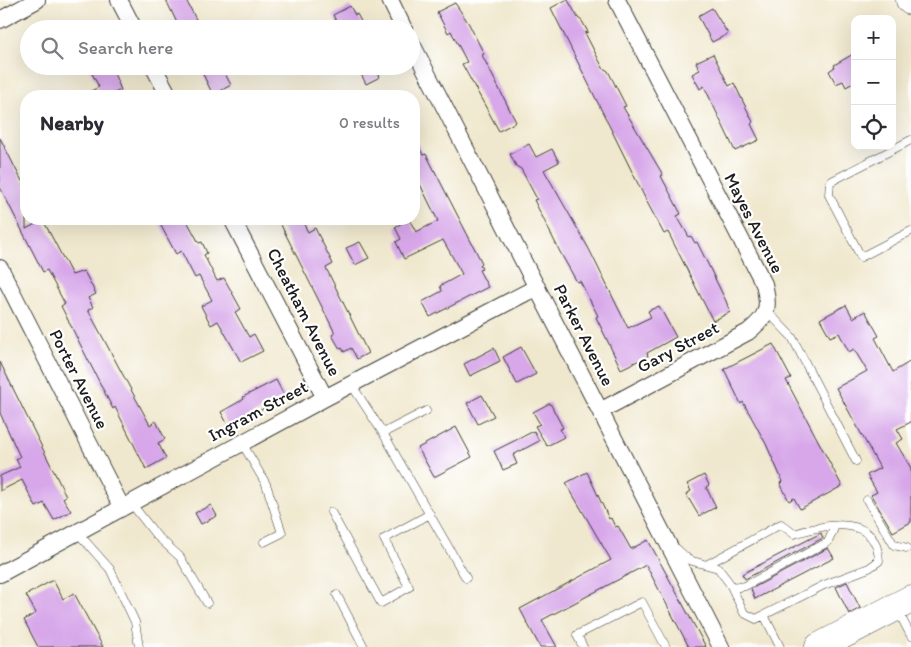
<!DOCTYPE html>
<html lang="en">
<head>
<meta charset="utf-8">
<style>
  :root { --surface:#fff; --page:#f2f2f3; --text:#2b2b33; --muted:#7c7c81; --line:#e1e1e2 }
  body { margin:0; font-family:Itim,sans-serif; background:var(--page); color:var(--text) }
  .controls { position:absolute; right:15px; top:15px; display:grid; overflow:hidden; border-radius:10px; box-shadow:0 5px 20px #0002 }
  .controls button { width:45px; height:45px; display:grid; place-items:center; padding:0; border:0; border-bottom:1px solid var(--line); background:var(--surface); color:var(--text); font:25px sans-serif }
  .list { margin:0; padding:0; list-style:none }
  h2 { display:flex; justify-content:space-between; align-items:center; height:65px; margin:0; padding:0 20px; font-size:21px }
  h2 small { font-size:16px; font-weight:400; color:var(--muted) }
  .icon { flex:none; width:28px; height:28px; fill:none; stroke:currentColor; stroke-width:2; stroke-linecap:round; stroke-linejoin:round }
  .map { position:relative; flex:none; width:911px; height:647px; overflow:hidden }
  .search { position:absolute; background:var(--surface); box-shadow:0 5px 20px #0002; left:20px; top:20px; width:400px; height:55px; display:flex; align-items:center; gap:12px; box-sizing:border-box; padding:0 18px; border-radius:28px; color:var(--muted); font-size:19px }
  .panel { position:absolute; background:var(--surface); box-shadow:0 5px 20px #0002; left:20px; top:90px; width:400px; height:135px; border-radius:20px }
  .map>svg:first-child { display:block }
  .building { fill:#d7a7e9 }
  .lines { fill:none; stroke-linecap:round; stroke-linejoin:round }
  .service-casing { stroke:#3c3b37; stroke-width:9 }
  .minor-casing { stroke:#3c3b37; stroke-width:18 }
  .trunk-casing { stroke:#3c3b37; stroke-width:29 }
  .service { stroke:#fff; stroke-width:8 }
  .minor { stroke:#fff; stroke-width:16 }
  .trunk { stroke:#fff; stroke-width:28 }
  .labels { text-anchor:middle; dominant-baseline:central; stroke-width:4.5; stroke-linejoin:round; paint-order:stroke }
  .street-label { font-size:18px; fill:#1c1c1c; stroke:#fff }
</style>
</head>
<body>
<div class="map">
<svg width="911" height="647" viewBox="0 0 911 647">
  <rect width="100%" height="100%" fill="#fff"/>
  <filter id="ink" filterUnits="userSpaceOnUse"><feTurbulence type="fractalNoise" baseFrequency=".02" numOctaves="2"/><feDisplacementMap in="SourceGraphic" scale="10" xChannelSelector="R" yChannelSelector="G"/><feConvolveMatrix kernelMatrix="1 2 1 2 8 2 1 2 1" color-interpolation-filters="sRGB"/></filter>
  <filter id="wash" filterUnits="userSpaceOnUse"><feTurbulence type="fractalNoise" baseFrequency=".0096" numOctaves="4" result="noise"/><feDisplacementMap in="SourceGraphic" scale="20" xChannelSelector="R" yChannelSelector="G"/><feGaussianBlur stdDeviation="1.12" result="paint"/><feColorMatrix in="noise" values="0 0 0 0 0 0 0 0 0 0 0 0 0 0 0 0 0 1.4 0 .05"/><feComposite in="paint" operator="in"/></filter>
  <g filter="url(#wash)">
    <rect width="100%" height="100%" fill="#f0e8ce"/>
    <g id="blocks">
      <path class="building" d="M166,0H186L201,29H180Z
        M566,0H568L578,18L582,21L588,32L585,33L603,68L608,71L626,106L623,107L663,175L661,176L681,214L677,216L689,237L691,236L695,243L697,242L726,301L730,312L713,321L668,232L664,234L648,204L551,8Z
        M455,3L469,24L484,54L482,55L516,122L499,131L462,64L467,62L451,31L448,33L437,12Z
        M350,6L355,15L357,14L365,29H331L338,25L333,15Z
        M712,8L728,34L712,42L698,16Z
        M855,53V82L846,87L843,81L836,84L829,71L835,67L834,65Z
        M713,54L729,86L734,83L753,122L751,124L759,140L735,151L704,86L700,89L692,74L700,70L696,62Z
        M88,66H111L121,90L108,96H81L99,87Z
        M199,66H221L231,85L213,95Z
        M357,66H375L380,77L366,84Z
        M414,136L423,155L426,154L482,263L480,265L482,269L479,270L488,287L430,317L422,302L442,291L440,286L462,274L443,240L404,259L396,242L401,239L395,227L409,219L416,232L438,221L414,172Z
        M0,138L26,189V229L43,220L72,275L84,271L96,294L88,298L93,307L88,310L150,425L156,421L165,439L158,443L166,458L146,469L115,407L113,409L77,338L61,306L65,304L47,270L43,272L0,187Z
        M529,144L536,157L552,149L559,162L544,170L589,249L628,328L651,317L648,311L659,306L676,337L647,353L648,356L621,369L596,317L598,316L580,281L577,282L560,252L534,200L537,199L521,169L516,166L510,154Z
        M171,219H186L199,243L202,242L207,253L204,255L217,281L224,278L241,309L235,312L249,337L254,334L263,351L241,362L218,321L211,325L201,306L212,300L199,276L195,278L181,251L176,254L160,224Z
        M278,219H301L308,232L315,228L333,264L326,268L368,353L357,359L351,348L344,352L342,348L340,349L332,335L335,333Z
        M360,242L369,258L355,265L346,248Z
        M846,305L853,318L865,311L879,336L875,338L893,372L911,361V422L897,429L903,439L896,443L911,468V522L893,532L871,495L877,492L867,475L880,468L836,388L867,371L854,349L849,352L839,333L830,337L820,319Z
        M773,344L791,378L786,380L842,486L800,509L794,498L789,501L780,483L783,482L766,444L743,402L741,404L724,369Z
        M521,347L536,374L517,384L503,357Z
        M494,348L500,361L470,376L464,364Z
        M0,362L66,496L63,498L71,511L54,520L44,503L36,507L22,480L0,491V476L20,467L16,459L20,457L0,413Z
        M276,380L285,397L229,427L221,412L244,399L243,397Z
        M482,395L494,416L478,424L467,403Z
        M550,403L563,428L560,429L564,437L547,446L535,426L540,424L533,412Z
        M456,427L472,457L434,477L418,448Z
        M534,431L539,441L513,455L517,464L503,470L494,451Z
        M587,472L609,519L611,518L615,527L618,526L631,549L648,540L706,647H689L646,565L542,620L557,647H540L520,609L611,560L566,483Z
        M704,475L709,485L706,487L716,507L699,516L686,494L691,491L687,484Z
        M211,505L217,516L201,524L195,513Z
        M821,533L823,538L745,579L742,574Z
        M828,548L834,558L755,599L751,589Z
        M53,580L63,599L74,593L103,647H38L24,620L36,613L26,595Z
        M847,582L860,608L849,614L836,587Z"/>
    </g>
  </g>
  <g filter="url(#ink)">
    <use href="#blocks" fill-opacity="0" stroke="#3c3b37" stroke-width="1"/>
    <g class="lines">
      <g class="service-casing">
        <path id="service" d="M911,140L830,182L829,195L861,257L911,231
          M767,311L792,337L856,461
          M351,384L383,433L466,578
          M383,433L426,411
          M242,443L266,484L282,533L264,542
          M867,500L894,545L907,548
          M131,503L156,535L180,557L207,603
          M331,512L381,603L409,587L384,539L430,514
          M77,532L110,569L135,622L139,647
          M677,549L689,560L718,568L730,584L744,613L756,619L824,585L869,568L879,561C877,513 826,524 794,534L781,524L708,564
          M732,588L745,586L828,542L835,526
          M337,595L364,647
          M898,611L911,636
          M764,615L780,647
          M583,647L577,635L642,602L666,647"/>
      </g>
      <g class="minor-casing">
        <path id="minor" d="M119,0L134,29
          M390,0L404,29
          M0,20L37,0
          M411,42L721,647
          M153,66L169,96
          M232,219L325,398
          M0,268L122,508
          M600,411L748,332C768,316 770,308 764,284L617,0
          M0,574L325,398L537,287"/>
      </g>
      <g class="trunk-casing">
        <path id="trunk" d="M910,0L911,1
          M819,647L911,599"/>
      </g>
      <use href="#service" class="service"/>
      <use href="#minor" class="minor"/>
      <use href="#trunk" class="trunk"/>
    </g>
  </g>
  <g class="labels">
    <g class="street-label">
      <text transform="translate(754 223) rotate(63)">Mayes Avenue</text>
      <text transform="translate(304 312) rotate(63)">Cheatham Avenue</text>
      <text transform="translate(584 335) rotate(63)">Parker Avenue</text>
      <text transform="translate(678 347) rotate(-28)">Gary Street</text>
      <text transform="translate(79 379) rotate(63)">Porter Avenue</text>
      <text transform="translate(258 411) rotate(-28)">Ingram Street</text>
    </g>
  </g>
</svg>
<div class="controls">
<button>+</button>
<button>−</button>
<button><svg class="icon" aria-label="locate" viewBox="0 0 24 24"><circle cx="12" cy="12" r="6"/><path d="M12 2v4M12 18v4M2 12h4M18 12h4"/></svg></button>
</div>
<div class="search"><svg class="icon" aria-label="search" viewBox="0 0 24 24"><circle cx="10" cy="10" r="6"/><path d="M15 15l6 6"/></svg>Search here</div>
<section class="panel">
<h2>Nearby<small>0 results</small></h2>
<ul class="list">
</ul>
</section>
</div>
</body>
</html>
